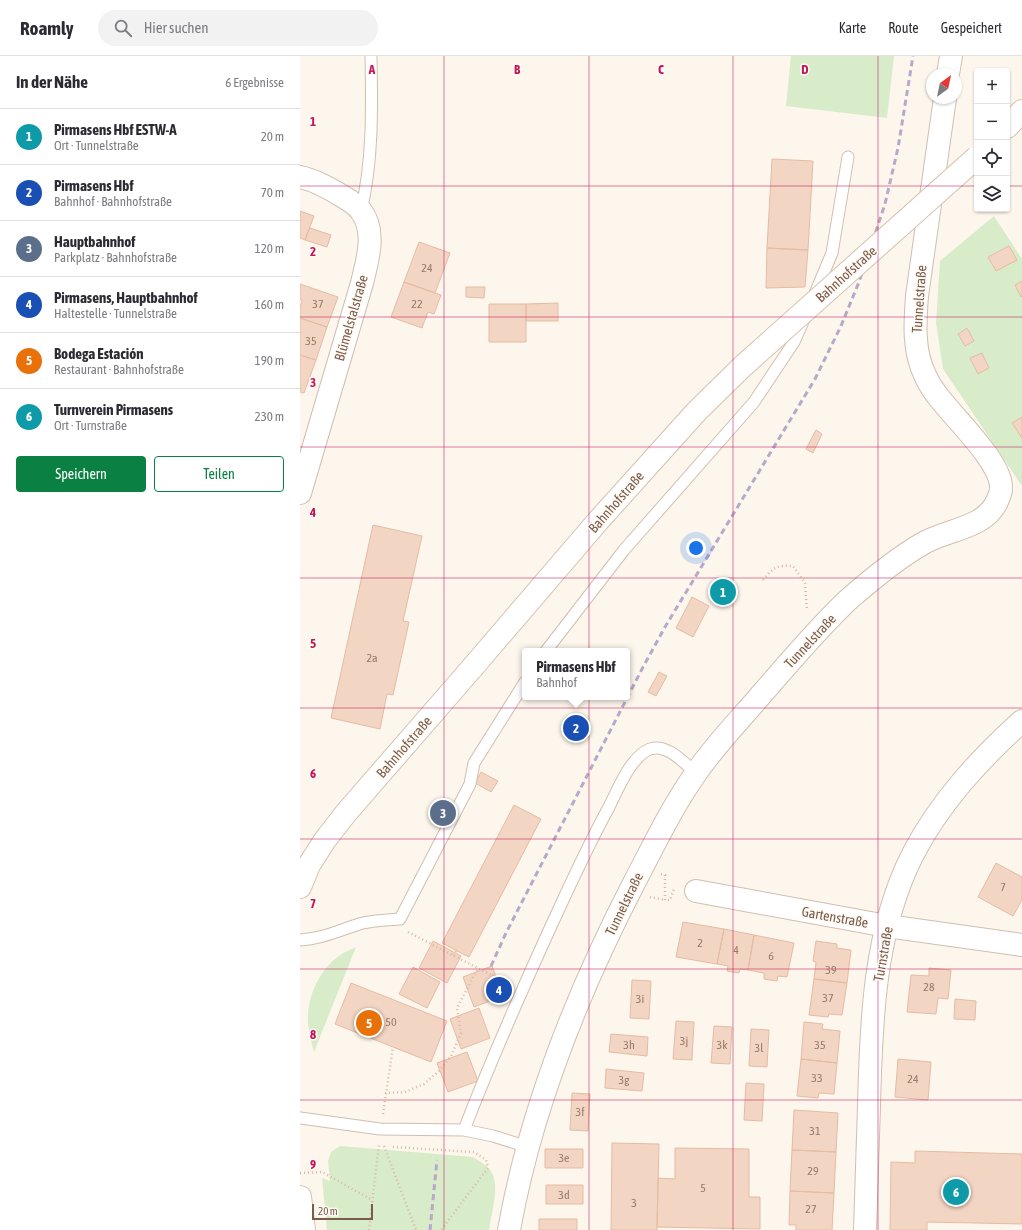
<!DOCTYPE html>
<html lang="de">
<head>
<meta charset="utf-8">
<style>
  :root { --surface:#fff; --page:#f2f2f3; --text:#2b2b33; --muted:#7c7c81; --line:#e1e1e2; --accent:#0b8043 }
  body { margin:0; font-family:"Asap Condensed",sans-serif; background:var(--page); color:var(--text) }
  .controls { position:absolute; right:12px; top:12px; display:grid; overflow:hidden; border-radius:4px; box-shadow:0 1px 3px #0004 }
  .controls button { width:36px; height:36px; display:grid; place-items:center; padding:0; border:0; border-bottom:1px solid var(--line); background:var(--surface); color:var(--text); font:20px sans-serif }
  .compass { position:absolute; left:626px; top:12px; width:36px; height:36px; border-radius:50%; background:var(--surface); box-shadow:0 1px 3px #0004; rotate:33deg }
  .scale { position:absolute; left:12px; bottom:10px; width:61px; box-sizing:border-box; padding-left:4px; border:2px solid #7a5c4d; border-top:0; font-size:11px; line-height:14px; white-space:nowrap; color:#7a5c4d; -webkit-text-stroke:3px #fffaf3; paint-order:stroke }
  .you { position:absolute; left:396px; top:492px; width:14px; height:14px; margin:-10px; border:3px solid #fff; border-radius:50%; background:#1a73e8; box-shadow:0 0 0 6px #1a73e833 }
  .badge { display:grid; place-items:center; width:26px; height:26px; border-radius:50%; background:var(--accent); color:#fff; font-size:13px; font-weight:700 }
  .pin { position:absolute; translate:-50% -50%; border:2px solid #fff; box-shadow:0 1px 4px #0006 }
  .popup { position:absolute; left:222px; top:592px; width:108px; height:52px; box-sizing:border-box; display:grid; place-content:center; border-radius:4px; background:var(--surface); filter:drop-shadow(0 1px 3px #0005); font-size:13px; white-space:nowrap; color:var(--muted) }
  .popup b { font-size:15px; color:var(--text) }
  .popup::after { content:''; position:absolute; left:50%; top:100%; margin-left:-8px; border:8px solid transparent; border-top-color:var(--surface) }
  .list { margin:0; padding:0; list-style:none }
  h2 { display:flex; justify-content:space-between; align-items:center; height:52px; margin:0; padding:0 16px; font-size:17px }
  h2 small { font-size:13px; font-weight:400; color:var(--muted) }
  .list li { display:grid; grid-template-columns:26px 1fr auto; gap:12px; align-items:center; box-sizing:border-box; height:56px; padding:0 16px; border-top:1px solid var(--line) }
  .list b { display:block; font-size:15px; white-space:nowrap }
  .list p { margin:0; font-size:13px; white-space:nowrap; color:var(--muted) }
  .list em { font-size:13px; font-style:normal; color:var(--muted) }
  .actions { display:flex; gap:8px; padding:12px 16px }
  .actions a { flex:1; padding:9px 0; border:1px solid var(--accent); border-radius:4px; text-align:center; font-size:14px; color:var(--accent) }
  .actions .main { background:var(--accent); color:#fff }
  .icon { flex:none; width:22px; height:22px; fill:none; stroke:currentColor; stroke-width:2; stroke-linecap:round; stroke-linejoin:round }
  .map { position:relative; flex:none; width:722px; height:1174px; overflow:hidden }
  header { display:flex; align-items:center; gap:24px; box-sizing:border-box; height:56px; padding:0 20px; background:var(--surface); border-bottom:1px solid var(--line) }
  header strong { font-size:19px }
  nav { display:flex; gap:22px; margin-inline-start:auto; font-size:14px }
  .search { width:280px; height:36px; background:var(--page); display:flex; align-items:center; gap:10px; box-sizing:border-box; padding:0 14px; border-radius:22px; color:var(--muted); font-size:15px }
  main { display:flex }
  aside { flex:1; background:var(--surface) }
  .map>svg:first-child { display:block }
  .green { fill:#d8ecc9 }
  .building { fill:#f3d5c3; stroke:#e6bba3 }
  .lines { fill:none; stroke-linecap:round; stroke-linejoin:round }
  .lane-casing { stroke:#d1beb0; stroke-width:13 }
  .street-casing { stroke:#d1beb0; stroke-width:24 }
  .secondary-casing { stroke:#d6c0b0; stroke-width:24 }
  .path { stroke:#d9b8a5; stroke-width:2.5; stroke-dasharray:1 3; stroke-linecap:butt }
  .lane { stroke:#fff; stroke-width:11 }
  .street { stroke:#fff; stroke-width:22 }
  .secondary { stroke:#fff; stroke-width:22 }
  .rail { stroke:#b9a8c9; stroke-width:3; stroke-dasharray:6 4; stroke-linecap:butt }
  .secondary-bridge-casing { stroke:#d6c0b0; stroke-width:24; stroke-linecap:butt }
  .secondary-bridge { stroke:#fff; stroke-width:22 }
  .grid { fill:none; stroke:#c2185b; stroke-width:1; stroke-opacity:0.55 }
  .labels { text-anchor:middle; dominant-baseline:central; stroke-width:3; stroke-linejoin:round; paint-order:stroke }
  .number-label { font-size:12px; fill:#987a6a }
  .street-label { font-size:14px; fill:#7a5c4d; stroke:#fffaf3 }
  .grid-label { font-size:13px; text-anchor:middle; font-weight:bold; fill:#c2185b; stroke:#fffaf3; stroke-width:3; stroke-linejoin:round; paint-order:stroke }
</style>
</head>
<body>
<header>
<strong>Roamly</strong>
<div class="search"><svg class="icon" aria-label="search" viewBox="0 0 24 24"><circle cx="10" cy="10" r="6"/><path d="M15 15l6 6"/></svg>Hier suchen</div>
<nav><a>Karte</a><a>Route</a><a>Gespeichert</a></nav>
</header>
<main>
<aside>
<h2>In der Nähe<small>6 Ergebnisse</small></h2>
<ul class="list">
<li><span class="badge" style="background:#0f9aa8">1</span><div><b>Pirmasens Hbf ESTW-A</b><p>Ort · Tunnelstraße</p></div><em>20 m</em></li>
<li><span class="badge" style="background:#1a4fb4">2</span><div><b>Pirmasens Hbf</b><p>Bahnhof · Bahnhofstraße</p></div><em>70 m</em></li>
<li><span class="badge" style="background:#5c6f8a">3</span><div><b>Hauptbahnhof</b><p>Parkplatz · Bahnhofstraße</p></div><em>120 m</em></li>
<li><span class="badge" style="background:#1a4fb4">4</span><div><b>Pirmasens, Hauptbahnhof</b><p>Haltestelle · Tunnelstraße</p></div><em>160 m</em></li>
<li><span class="badge" style="background:#e8710a">5</span><div><b>Bodega Estación</b><p>Restaurant · Bahnhofstraße</p></div><em>190 m</em></li>
<li><span class="badge" style="background:#0f9aa8">6</span><div><b>Turnverein Pirmasens</b><p>Ort · Turnstraße</p></div><em>230 m</em></li>
</ul>
<div class="actions"><a class="main">Speichern</a><a>Teilen</a></div>
</aside>
<div class="map">
<svg width="722" height="1174" viewBox="0 0 722 1174">
  <rect width="100%" height="100%" fill="#fdf6ec"/>
  <path class="green" d="M491,0H594L587,62L486,50Z
    M694,160L722,203V430L643,313L636,267L640,205Z
    M56,891L14,996C11,984 7,971 8,959C9,937 21,912 39,900C44,896 50,894 56,891Z
    M40,1090L173,1101C179,1105 189,1110 192,1117C200,1132 191,1158 189,1174H27L22,1122L30,1125L28,1105L31,1096Z"/>
  <path class="building" d="M472,103L513,105L508,194L467,192Z
    M0,155L14,160L5,184L0,182Z
    M10,172L31,179L27,191L5,184Z
    M119,186L150,197L135,237L104,226Z
    M709,190L717,204L696,215L688,201Z
    M467,192L508,194L505,231L466,232Z
    M722,225V240L721,241L715,229Z
    M104,226L141,239L134,258L128,256L122,272L91,261Z
    M0,228L38,241L27,271L0,262V251L2,244L0,243Z
    M166,231H185L184,242L166,241Z
    M258,247V265H226V248Z
    M189,248H226V286H189Z
    M0,262L27,271L16,304L0,299Z
    M667,272L674,285L665,290L658,278Z
    M682,297L689,312L678,318L670,302Z
    M0,299L16,304L4,337L0,336Z
    M722,361V382L712,367Z
    M516,374L522,378L513,397L506,393Z
    M73,469L122,480L103,565L109,566L93,639L87,638L80,673L31,662Z
    M421,529L430,533L424,543L415,538Z
    M392,541L409,550L393,581L376,572Z
    M359,616L367,620L356,640L348,636Z
    M181,716L198,725L191,736L175,727Z
    M214,749L241,763L169,901L142,887Z
    M696,807L722,821V844L713,860L678,841Z
    M383,866L424,873L417,908L376,901Z
    M424,873L454,879L448,914L440,913L439,917L427,915L428,910L417,908Z
    M454,879L494,887L487,921L478,920L477,925L464,923V917L448,914Z
    M133,885L161,900L147,927L119,912Z
    M516,885L537,888V892L551,894L547,927L514,923L516,906L513,905Z
    M192,910L203,940L174,951L163,921Z
    M113,911L140,926L127,952L99,938Z
    M629,912L651,914L648,943L638,942L636,958L607,956L611,919L629,920Z
    M514,923L547,927L542,959L529,958L528,961L509,959Z
    M332,924L351,925L349,963L330,962Z
    M51,927L147,965L131,1006L35,968Z
    M655,943L676,945L675,964L654,963Z
    M179,952L190,982L161,993L150,963Z
    M376,965L394,966L392,1004L373,1003Z
    M504,966L523,968L522,973L540,975L537,1007L501,1003Z
    M414,970L432,971L430,1008L411,1007Z
    M451,973L469,974L467,1011L449,1010Z
    M311,978L348,981L347,1000L309,996Z
    M167,996L178,1025L148,1036L137,1007Z
    M501,1003L537,1007L534,1038L519,1037L518,1042L497,1040Z
    M598,1003L631,1006L628,1044L595,1041Z
    M306,1013L344,1017L342,1035L305,1032Z
    M446,1027L464,1028L462,1065L444,1064Z
    M272,1037L290,1038L288,1075L270,1074Z
    M494,1054L538,1057L536,1096L492,1094Z
    M312,1087L359,1088L357,1174H311Z
    M375,1092L449,1093V1141H460V1173L357,1171L358,1122L375,1123Z
    M245,1093H283V1112H245Z
    M492,1094L536,1096L534,1137L490,1135Z
    M615,1095L722,1098V1168L627,1166V1174H590L591,1106L615,1107Z
    M246,1129H283V1148H246Z
    M490,1135L534,1137L532,1174H496V1169H489Z
    M239,1163H277V1174H239Z"/>
  <g class="lines">
    <g class="lane-casing">
      <path id="lane" d="M61,155C73,105 72,52 71,0
        M514,240L532,197L548,101
        M246,595L324,494L454,346L494,286L505,261
        M0,884C22,883 42,873 63,867C75,864 88,864 100,863L170,728L174,707L225,626
        M0,1062L80,1073L164,1074L193,1080L228,1091
        M164,1074C191,1004 221,936 252,868C270,829 288,789 309,751C317,735 331,700 350,693C367,687 384,707 396,717"/>
    </g>
    <g class="street-casing">
      <path id="street" d="M648,18L651,0
        M0,121C15,124 29,132 42,140C49,144 57,149 61,155C77,176 67,205 62,227L0,437
        M396,835L587,870L722,889
        M209,1174C231,1051 278,935 335,825C354,789 371,753 394,720C413,691 438,666 460,640C489,607 517,573 549,543C572,523 596,503 622,488C646,473 687,473 698,443C700,439 701,436 701,432C702,406 652,360 637,339C632,333 628,326 625,319C613,295 615,266 617,240L645,42
        M565,1174C566,1133 568,1091 569,1050C571,966 574,874 613,798C640,746 679,704 722,665"/>
    </g>
    <g class="secondary-casing">
      <path id="secondary" d="M707,71L722,55
        M0,831L9,809L25,784L46,757L172,612
        M0,1141L4,1174"/>
    </g>
    <path class="path" d="M463,524C473,512 476,509 493,510L505,527L507,555
      M361,818L365,819V844H370L374,833
      M350,841L365,844
      M108,876L193,920L195,916
      M153,899L156,895
      M85,1037L105,1036L124,1028L139,1015L151,1000L161,977L157,952L178,912
      M83,1058L93,991
      M84,1090L116,1174
      M93,1091L174,1096L186,1104L188,1112L141,1174
      M0,1117L22,1116L72,1144
      M69,1174L79,1088"/>
    <use href="#lane" class="lane"/>
    <use href="#street" class="street"/>
    <use href="#secondary" class="secondary"/>
    <path class="rail" d="M191,910L206,877L342,613L365,571L515,323L541,270L559,226L585,148L598,92L613,0
      M130,1174L137,1104"/>
    <g class="secondary-bridge-casing">
      <path id="secondary-bridge" d="M172,612L298,465L397,355L443,310L677,101"/>
    </g>
    <use href="#secondary-bridge" class="secondary-bridge"/>
  </g>
  <path class="grid" d="M144,0V1174M289,0V1174M433,0V1174M578,0V1174M0,130H677M707,130H722M0,261H722M0,391H722M0,522H722M0,652H722M0,783H722M0,913H722M0,1044H722"/>
  <g class="labels">
    <g class="number-label">
      <text x="127" y="212">24</text>
      <text x="18" y="248">37</text>
      <text x="117" y="248">22</text>
      <text x="11" y="285">35</text>
      <text x="72" y="602">2a</text>
      <text x="703" y="831">7</text>
      <text x="400" y="887">2</text>
      <text x="436" y="894">4</text>
      <text x="471" y="900">6</text>
      <text x="531" y="914">39</text>
      <text x="629" y="931">28</text>
      <text x="528" y="942">37</text>
      <text x="340" y="943">3i</text>
      <text x="91" y="966">50</text>
      <text x="384" y="985">3j</text>
      <text x="329" y="989">3h</text>
      <text x="422" y="989">3k</text>
      <text x="520" y="989">35</text>
      <text x="459" y="992">3l</text>
      <text x="517" y="1022">33</text>
      <text x="613" y="1023">24</text>
      <text x="324" y="1024">3g</text>
      <text x="280" y="1056">3f</text>
      <text x="515" y="1075">31</text>
      <text x="264" y="1102">3e</text>
      <text x="513" y="1115">29</text>
      <text x="403" y="1132">5</text>
      <text x="264" y="1139">3d</text>
      <text x="334" y="1147">3</text>
      <text x="511" y="1153">27</text>
    </g>
    <g class="street-label">
      <text transform="translate(546 218) rotate(-42)">Bahnhofstraße</text>
      <text transform="translate(619 243) rotate(-86)">Tunnelstraße</text>
      <text transform="translate(51 262) rotate(-74)">Blümelstalstraße</text>
      <text transform="translate(316 446) rotate(-49)">Bahnhofstraße</text>
      <text transform="translate(510 585) rotate(-47)">Tunnelstraße</text>
      <text transform="translate(104 691) rotate(-49)">Bahnhofstraße</text>
      <text transform="translate(324 848) rotate(-64)">Tunnelstraße</text>
      <text transform="translate(535 861) rotate(10)">Gartenstraße</text>
      <text transform="translate(583 898) rotate(-80)">Turnstraße</text>
    </g>
  </g>
  <g class="grid-label">
    <text x="72" y="18">A</text>
    <text x="217" y="18">B</text>
    <text x="361" y="18">C</text>
    <text x="505" y="18">D</text>
    <text x="13" y="70">1</text>
    <text x="13" y="200">2</text>
    <text x="13" y="331">3</text>
    <text x="13" y="461">4</text>
    <text x="13" y="592">5</text>
    <text x="13" y="722">6</text>
    <text x="13" y="852">7</text>
    <text x="13" y="983">8</text>
    <text x="13" y="1113">9</text>
  </g>
</svg>
<div class="controls">
<button>+</button>
<button>−</button>
<button><svg class="icon" aria-label="locate" viewBox="0 0 24 24"><circle cx="12" cy="12" r="6"/><path d="M12 2v4M12 18v4M2 12h4M18 12h4"/></svg></button>
<button><svg class="icon" aria-label="layers" viewBox="0 0 24 24"><path d="M12 4l9 5-9 5-9-5zM3 14l9 5 9-5"/></svg></button>
</div>
<svg class="compass" viewBox="-18 -18 36 36"><path d="M0-13l5 13h-10z" fill="#e53935"/><path d="M0 13l5-13h-10z" fill="#7c7c81"/></svg>
<div class="scale">20 m</div>
<div class="you"></div>
<div class="pin badge" style="left:423px;top:536px;background:#0f9aa8">1</div>
<div class="pin badge" style="left:276px;top:672px;background:#1a4fb4">2</div>
<div class="popup"><b>Pirmasens Hbf</b>Bahnhof</div>
<div class="pin badge" style="left:143px;top:757px;background:#5c6f8a">3</div>
<div class="pin badge" style="left:199px;top:934px;background:#1a4fb4">4</div>
<div class="pin badge" style="left:69px;top:967px;background:#e8710a">5</div>
<div class="pin badge" style="left:656px;top:1136px;background:#0f9aa8">6</div>
</div>
</main>
</body>
</html>
